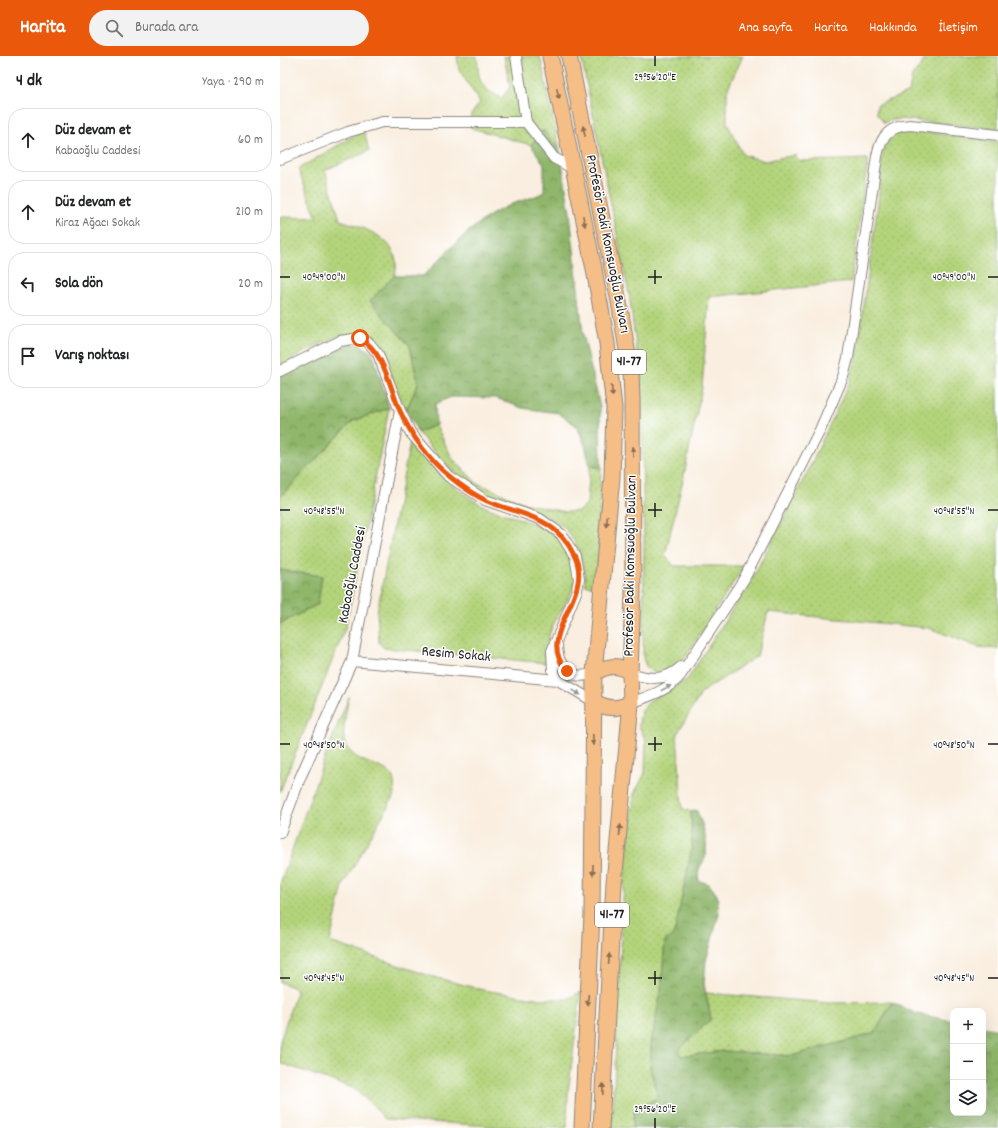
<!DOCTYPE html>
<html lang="tr">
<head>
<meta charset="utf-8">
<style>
  :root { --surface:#fff; --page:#f2f2f2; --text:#202124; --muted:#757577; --line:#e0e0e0; --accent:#ea580c }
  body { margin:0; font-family:Dekko,sans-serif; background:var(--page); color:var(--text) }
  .controls { position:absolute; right:12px; bottom:12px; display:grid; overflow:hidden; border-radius:8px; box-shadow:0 4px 16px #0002 }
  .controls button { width:36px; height:36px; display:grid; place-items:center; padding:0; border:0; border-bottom:1px solid var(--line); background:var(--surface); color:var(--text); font:20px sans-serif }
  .stop { position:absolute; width:12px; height:12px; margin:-9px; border:3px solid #ea580c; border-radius:50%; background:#fff }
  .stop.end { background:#ea580c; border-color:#fff; box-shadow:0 1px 4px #0008 }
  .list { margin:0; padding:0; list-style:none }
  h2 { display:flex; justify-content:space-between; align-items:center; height:52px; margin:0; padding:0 16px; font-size:17px }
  h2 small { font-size:13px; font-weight:400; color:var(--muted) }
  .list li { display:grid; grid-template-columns:26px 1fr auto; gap:12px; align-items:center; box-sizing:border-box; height:64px; margin:0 8px 8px; padding:0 8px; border:1px solid var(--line); border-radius:16px }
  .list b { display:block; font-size:15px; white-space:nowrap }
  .list p { margin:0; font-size:13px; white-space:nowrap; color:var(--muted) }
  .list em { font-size:13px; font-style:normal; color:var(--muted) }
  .icon { flex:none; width:22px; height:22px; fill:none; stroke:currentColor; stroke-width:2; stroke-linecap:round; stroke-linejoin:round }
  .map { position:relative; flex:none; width:718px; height:1072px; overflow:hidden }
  header { display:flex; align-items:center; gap:24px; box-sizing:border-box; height:56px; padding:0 20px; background:var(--accent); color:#fff }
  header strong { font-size:19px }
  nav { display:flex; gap:22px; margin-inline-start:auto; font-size:14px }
  .search { width:280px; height:36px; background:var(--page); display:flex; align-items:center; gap:10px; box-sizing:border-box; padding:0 14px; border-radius:22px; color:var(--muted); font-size:15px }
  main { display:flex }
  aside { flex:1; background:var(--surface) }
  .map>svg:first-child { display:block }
  .grass { fill:url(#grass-dots); stroke:#68784c }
  .forest { fill:url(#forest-crowns); stroke:#566944 }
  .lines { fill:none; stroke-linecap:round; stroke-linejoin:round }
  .minor-casing { stroke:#8a857e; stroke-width:12 }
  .highway-casing { stroke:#8a857e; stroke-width:17 }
  .minor { stroke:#fff; stroke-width:10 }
  .highway { stroke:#f6be87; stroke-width:15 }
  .oneway { fill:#896d52 }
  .oneway2 { fill:#999 }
  .route { stroke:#ea580c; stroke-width:5 }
  .ticks { fill:none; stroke:#1c1c1c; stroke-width:1.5 }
  .labels { text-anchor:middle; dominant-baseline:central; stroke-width:3; stroke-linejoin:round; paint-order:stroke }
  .shield { fill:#fff; stroke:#606060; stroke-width:1 }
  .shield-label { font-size:14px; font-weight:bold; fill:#1c1c1c }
  .street-label { font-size:15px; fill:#1c1c1c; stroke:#fff }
  .ticks-label { font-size:10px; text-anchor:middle; fill:#1c1c1c; stroke:#fff; stroke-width:3; stroke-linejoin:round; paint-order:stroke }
</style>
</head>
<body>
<header>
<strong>Harita</strong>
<div class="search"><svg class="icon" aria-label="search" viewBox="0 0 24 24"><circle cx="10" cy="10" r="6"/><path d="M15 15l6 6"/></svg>Burada ara</div>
<nav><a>Ana sayfa</a><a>Harita</a><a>Hakkında</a><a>İletişim</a></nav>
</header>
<main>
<aside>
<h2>4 dk<small>Yaya · 290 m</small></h2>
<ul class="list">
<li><svg class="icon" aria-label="ahead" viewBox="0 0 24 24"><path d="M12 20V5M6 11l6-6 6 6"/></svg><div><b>Düz devam et</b><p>Kabaoğlu Caddesi</p></div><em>60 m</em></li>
<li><svg class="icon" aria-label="ahead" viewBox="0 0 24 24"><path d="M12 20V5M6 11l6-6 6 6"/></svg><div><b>Düz devam et</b><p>Kiraz Ağacı Sokak</p></div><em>210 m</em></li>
<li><svg class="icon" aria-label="left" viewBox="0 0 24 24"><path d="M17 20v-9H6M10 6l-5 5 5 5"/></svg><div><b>Sola dön</b></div><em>20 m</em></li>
<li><svg class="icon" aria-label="arrive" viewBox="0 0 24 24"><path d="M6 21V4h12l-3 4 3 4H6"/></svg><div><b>Varış noktası</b></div></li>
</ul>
</aside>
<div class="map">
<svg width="718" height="1072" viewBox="0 0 718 1072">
  <defs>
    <pattern id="grass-dots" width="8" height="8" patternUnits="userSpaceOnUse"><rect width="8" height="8" fill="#b4d47b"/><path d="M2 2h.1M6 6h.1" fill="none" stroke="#9ab56a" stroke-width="1.8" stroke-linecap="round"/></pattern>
    <pattern id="forest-crowns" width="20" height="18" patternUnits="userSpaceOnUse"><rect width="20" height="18" fill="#8fb66b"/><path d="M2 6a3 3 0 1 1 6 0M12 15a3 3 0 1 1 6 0" fill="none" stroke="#749357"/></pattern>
  </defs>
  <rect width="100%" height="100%" fill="#fff"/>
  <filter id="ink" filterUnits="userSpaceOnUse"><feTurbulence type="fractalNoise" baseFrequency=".025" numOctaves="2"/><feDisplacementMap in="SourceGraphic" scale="8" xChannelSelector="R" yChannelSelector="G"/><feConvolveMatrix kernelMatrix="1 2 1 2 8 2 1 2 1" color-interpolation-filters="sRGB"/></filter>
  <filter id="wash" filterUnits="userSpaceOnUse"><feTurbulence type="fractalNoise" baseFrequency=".012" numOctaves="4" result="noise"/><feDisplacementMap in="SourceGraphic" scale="16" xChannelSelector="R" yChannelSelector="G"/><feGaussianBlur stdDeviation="0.9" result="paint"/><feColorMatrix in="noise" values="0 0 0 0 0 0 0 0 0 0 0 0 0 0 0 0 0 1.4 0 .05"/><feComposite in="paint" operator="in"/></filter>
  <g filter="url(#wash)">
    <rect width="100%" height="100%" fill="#f9eedf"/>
    <path class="grass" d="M177,0H197C199,24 198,32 222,42L230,31L224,0H260L280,95L263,74L251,89L191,72V59L200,46L179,14Z
      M301,0H463L447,34V67L463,99L485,105L515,99L520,105L588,103L571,226L429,241L422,331L403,424L385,499L394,510H464L401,608C387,617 367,625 363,601L364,484L361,327L349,238Z
      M646,0H718V73L620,63L608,65L604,67L597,57V49L629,36L632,20L641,10Z
      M84,74L89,95L45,114L60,164C82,171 112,180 116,205C117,209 116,217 114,220C108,229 98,237 90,245L130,290L138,328L126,354L96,289L87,278C53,276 29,294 0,310V161L37,162L18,113Z
      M626,75H640L718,86V593L698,591L649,572L488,556L477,600L422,636L397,678L402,752L411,756L412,792L394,880L385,885L381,934L370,1012L378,1041L354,1055L352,1072H332L344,825L354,738L365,717L366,685L359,670L360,661L363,652L372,643L407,624L472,523L528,415L570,325L577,298L598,147L603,94L608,85L616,78Z
      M109,352L66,570L0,736V568L38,548L41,520L0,514V441L73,365Z
      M156,369L172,402L197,427L244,447L286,456L299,455L307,447L310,410L321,412L317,531L305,529C306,518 303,508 299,496C284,451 239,456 202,436C175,422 157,399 138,376Z
      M130,386C151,409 172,433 200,448C236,467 293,465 295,519C295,537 281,553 273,569C267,581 267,594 266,607L104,592L99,587L97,556Z
      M69,641C67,653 60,679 66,690C77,710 107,707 113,722C115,727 114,733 115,738L63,829L50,886L150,920L203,934L262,943H287L301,936L288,1036L287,1072H240L105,1063L94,1050L73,1032L0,1007V985L17,933L0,926V828L46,698Z
      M426,937L550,947L612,946L595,977L511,1000L444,995L401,1000L398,994L431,963Z"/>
    <path class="forest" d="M263,74L280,95L290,157L303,278L320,351L321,412L310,410L305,389L297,370L278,357L242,352L216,342L171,341L155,348L156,369L138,376L126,354L138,328L130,290L90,245L114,220H143C170,193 196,163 232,148C243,144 253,142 264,136V108L251,89Z
      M68,288H80L93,298L109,352L73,365L0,441V320Z
      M0,514L42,520L38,548L0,568Z
      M416,754C422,764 428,786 426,798C424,810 416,808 419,825L429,828L437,839L439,858L426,905L424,928L431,963L398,994L401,1000L444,995L511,1000L595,977L612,946L637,958L673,965V1057H703V971L718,974V1072H352L354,1055L378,1041L370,1012L371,987L381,934L385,885L394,879L412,792L411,756Z"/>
  </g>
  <g filter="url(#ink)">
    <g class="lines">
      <g class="minor-casing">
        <path id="minor" d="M246,66L274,102L294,113
          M0,103L68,76L102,66H246L236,0
          M0,315L60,285L80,282L89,287L98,298L120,355L130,376L168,420L205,444L260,463L281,478L295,500L299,523L297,534L272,595L273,614L278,624L313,645
          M277,589C277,611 292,626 314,617
          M72,605L278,624
          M350,617C369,623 385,626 401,611
          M351,647C369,640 387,635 400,620L464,523L540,374L563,321L568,302L597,100C601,80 610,70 630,69L718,79
          M0,777L20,722L72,605L120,355"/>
      </g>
      <g class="highway-casing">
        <path id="highway" d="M270,0L314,213L327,287L334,352L332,421L314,617L312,859L302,1072
          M289,0L339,246L351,317L352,344L353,536L350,617L351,647L334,827L321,1072
          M314,617C327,610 338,607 350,617
          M313,645C327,653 336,654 351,647"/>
      </g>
      <use href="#minor" class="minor"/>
      <use href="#highway" class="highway"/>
    </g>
    <defs><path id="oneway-solid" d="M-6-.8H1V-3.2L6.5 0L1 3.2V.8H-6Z"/></defs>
    <g class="oneway">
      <use href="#oneway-solid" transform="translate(278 38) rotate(78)"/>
      <use href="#oneway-solid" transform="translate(304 75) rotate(-102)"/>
      <use href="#oneway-solid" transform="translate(304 165) rotate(79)"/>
      <use href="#oneway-solid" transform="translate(332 335) rotate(85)"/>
      <use href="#oneway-solid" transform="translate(353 396) rotate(-89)"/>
      <use href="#oneway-solid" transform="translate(327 465) rotate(95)"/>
      <use href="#oneway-solid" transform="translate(313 684) rotate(89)"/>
      <use href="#oneway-solid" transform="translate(340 774) rotate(-84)"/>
      <use href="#oneway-solid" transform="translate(313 814) rotate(91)"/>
      <use href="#oneway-solid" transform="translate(329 903) rotate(-86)"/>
      <use href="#oneway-solid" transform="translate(308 944) rotate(93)"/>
      <use href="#oneway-solid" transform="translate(323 1033) rotate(-88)"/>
    </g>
    <g class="oneway2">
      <use href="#oneway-solid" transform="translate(386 632) rotate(-28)"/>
      <use href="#oneway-solid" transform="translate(296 636) rotate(32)"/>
    </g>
  </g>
  <g class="lines" filter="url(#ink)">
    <path class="route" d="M80,282C105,297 109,330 120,355C131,379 149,404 169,420C180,429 194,439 207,445C243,460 275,460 294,499C316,541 253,577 287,615"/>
  </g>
  <path class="ticks" d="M375,0V10M375,214V228M0,221H10M368,221H382M708,221H718M375,447V461M0,454H10M368,454H382M708,454H718M375,681V695M0,688H10M368,688H382M708,688H718M375,915V929M0,922H10M368,922H382M708,922H718M375,1062V1072"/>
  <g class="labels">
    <g class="shield">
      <rect x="332" y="294" width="34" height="24" rx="3"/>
      <rect x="315" y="847" width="34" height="24" rx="3"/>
    </g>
    <g class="shield-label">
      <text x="349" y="306">41-77</text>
      <text x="332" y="859">41-77</text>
    </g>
    <g class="street-label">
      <text transform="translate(327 188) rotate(79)">Profesör Baki Komsuoğlu Bulvarı</text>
      <text transform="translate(351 510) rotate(-89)">Profesör Baki Komsuoğlu Bulvarı</text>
      <text transform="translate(73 519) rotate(-79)">Kabaoğlu Caddesi</text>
      <text transform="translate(176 599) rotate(5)">Resim Sokak</text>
    </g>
  </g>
  <g class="ticks-label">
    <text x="375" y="24">29°56'20"E</text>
    <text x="44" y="224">40°49'00"N</text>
    <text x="674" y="224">40°49'00"N</text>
    <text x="44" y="458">40°48'55"N</text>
    <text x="674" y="458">40°48'55"N</text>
    <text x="44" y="692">40°48'50"N</text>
    <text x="674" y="692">40°48'50"N</text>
    <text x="44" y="925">40°48'45"N</text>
    <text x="674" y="925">40°48'45"N</text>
    <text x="375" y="1056">29°56'20"E</text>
  </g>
</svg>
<div class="controls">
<button>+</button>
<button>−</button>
<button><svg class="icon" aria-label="layers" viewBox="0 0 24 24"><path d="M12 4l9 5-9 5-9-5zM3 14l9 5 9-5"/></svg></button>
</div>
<div class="stop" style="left:80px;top:282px"></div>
<div class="stop end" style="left:287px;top:615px"></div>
</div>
</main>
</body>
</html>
